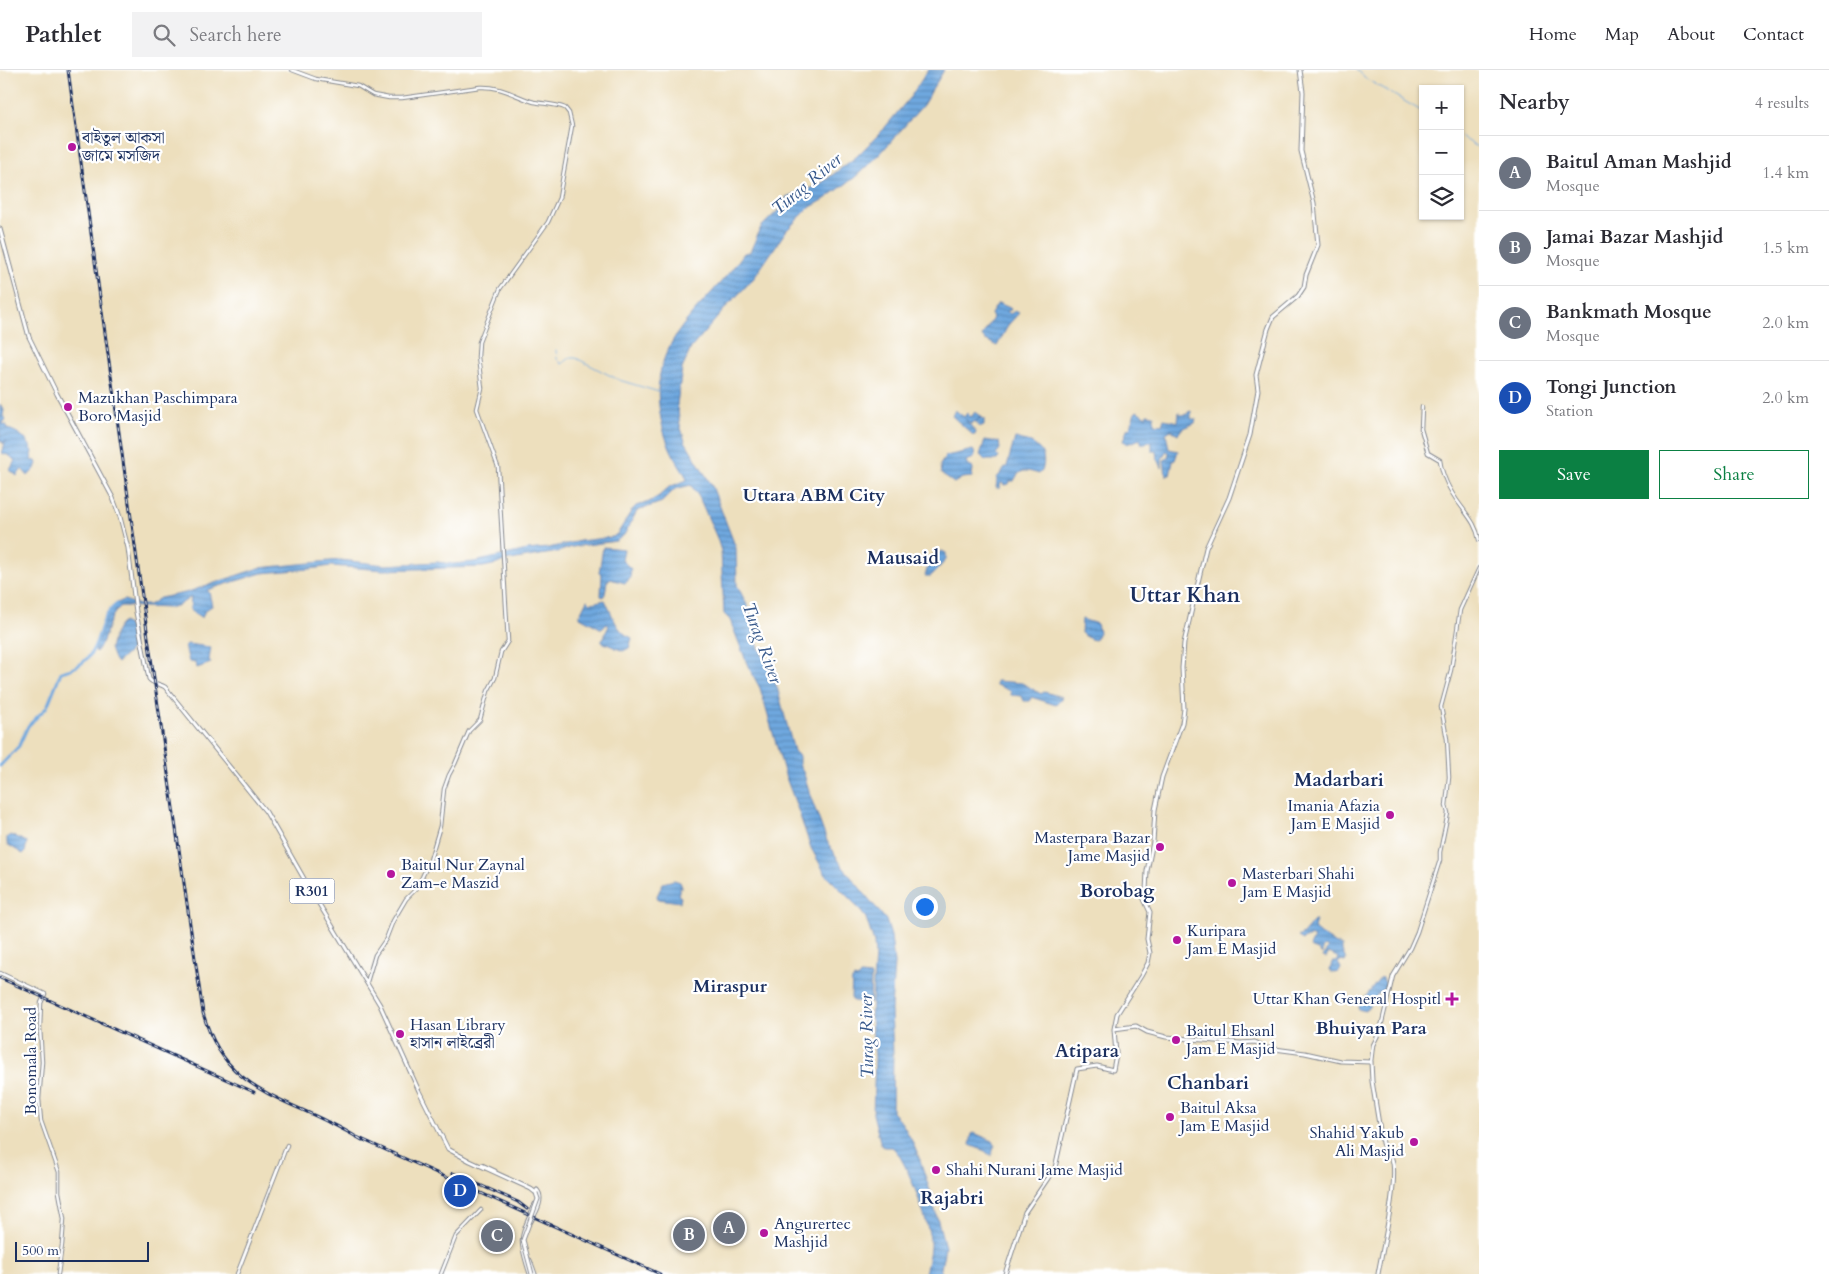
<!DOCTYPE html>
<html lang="en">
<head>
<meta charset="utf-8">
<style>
  :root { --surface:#fff; --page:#f2f2f3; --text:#2b2b33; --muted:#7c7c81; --line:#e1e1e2; --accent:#0b8043 }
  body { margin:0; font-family:Cardo,"Noto Serif Bengali",serif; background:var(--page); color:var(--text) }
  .controls { position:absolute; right:15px; top:15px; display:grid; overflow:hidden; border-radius:0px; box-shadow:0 1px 4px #0004 }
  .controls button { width:45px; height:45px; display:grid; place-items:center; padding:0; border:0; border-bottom:1px solid var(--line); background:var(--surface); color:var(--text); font:25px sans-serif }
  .scale { position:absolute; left:15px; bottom:12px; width:134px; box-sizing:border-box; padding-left:5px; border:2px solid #1b2f5e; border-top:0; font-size:14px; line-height:18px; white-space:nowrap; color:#1b2f5e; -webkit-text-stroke:4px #fff; paint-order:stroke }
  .you { position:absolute; left:924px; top:836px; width:18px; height:18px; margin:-12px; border:4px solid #fff; border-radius:50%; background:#1a73e8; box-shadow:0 0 0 8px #1a73e833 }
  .badge { display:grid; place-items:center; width:32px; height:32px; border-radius:50%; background:var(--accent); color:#fff; font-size:16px; font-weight:700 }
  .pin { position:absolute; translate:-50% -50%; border:2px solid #fff; box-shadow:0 1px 5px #0006 }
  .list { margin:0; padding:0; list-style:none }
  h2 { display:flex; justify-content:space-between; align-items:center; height:65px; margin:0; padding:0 20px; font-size:21px }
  h2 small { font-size:16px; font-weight:400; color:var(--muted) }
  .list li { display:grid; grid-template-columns:32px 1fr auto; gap:15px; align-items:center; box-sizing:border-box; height:75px; padding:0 20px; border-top:1px solid var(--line) }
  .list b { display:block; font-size:19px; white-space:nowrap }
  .list p { margin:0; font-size:16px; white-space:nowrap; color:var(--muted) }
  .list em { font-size:16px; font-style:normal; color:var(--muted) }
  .actions { display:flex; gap:10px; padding:15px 20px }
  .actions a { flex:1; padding:11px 0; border:1px solid var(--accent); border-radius:0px; text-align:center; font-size:18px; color:var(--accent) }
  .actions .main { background:var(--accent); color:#fff }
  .icon { flex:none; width:28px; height:28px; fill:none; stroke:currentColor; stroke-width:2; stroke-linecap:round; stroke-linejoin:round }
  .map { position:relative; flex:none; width:1479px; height:1204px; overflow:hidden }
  header { display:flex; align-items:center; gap:30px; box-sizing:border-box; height:70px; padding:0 25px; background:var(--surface); border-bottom:1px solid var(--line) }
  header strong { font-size:24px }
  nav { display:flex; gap:28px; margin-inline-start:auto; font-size:18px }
  .search { width:350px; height:45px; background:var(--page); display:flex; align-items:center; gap:12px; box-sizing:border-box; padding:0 18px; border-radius:0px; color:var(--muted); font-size:19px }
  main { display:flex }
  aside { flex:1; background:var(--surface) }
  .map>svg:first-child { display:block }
  .water { fill:url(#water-rules); stroke:#456c9e }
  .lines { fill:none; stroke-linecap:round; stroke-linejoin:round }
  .stream { stroke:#6fa8df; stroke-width:1 }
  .river { stroke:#6fa8df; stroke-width:3 }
  .minor-casing { stroke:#84878e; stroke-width:4.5 }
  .major-casing { stroke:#84878e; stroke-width:5 }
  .minor { stroke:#fff; stroke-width:2.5 }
  .major { stroke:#fff; stroke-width:3 }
  .rail-casing { stroke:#1b2f5e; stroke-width:3 }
  .rail { stroke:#fff; stroke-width:1; stroke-dasharray:4; stroke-linecap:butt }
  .major-bridge-casing { stroke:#84878e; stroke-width:5; stroke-linecap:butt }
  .major-bridge { stroke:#fff; stroke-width:3 }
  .poi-dot { fill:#b5179e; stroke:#fff; stroke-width:2 }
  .labels { text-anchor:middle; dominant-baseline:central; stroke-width:4.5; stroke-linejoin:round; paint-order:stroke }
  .shield { fill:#fff; stroke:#5f6d8e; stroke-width:1 }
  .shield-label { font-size:15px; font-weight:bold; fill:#1b2f5e }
  .poi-label { font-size:16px; fill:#1b2f5e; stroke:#fff; text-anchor:start }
  .street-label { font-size:16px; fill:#1b2f5e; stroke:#fff }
  .water-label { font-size:18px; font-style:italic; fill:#38598b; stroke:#fff }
  .neighbourhood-label { font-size:18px; font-weight:bold; fill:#1b2f5e; stroke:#fff }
  .quarter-label { font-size:19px; font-weight:bold; fill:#1b2f5e; stroke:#fff }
  .district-label { font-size:21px; font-weight:bold; fill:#1b2f5e; stroke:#fff }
</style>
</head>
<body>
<header>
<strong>Pathlet</strong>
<div class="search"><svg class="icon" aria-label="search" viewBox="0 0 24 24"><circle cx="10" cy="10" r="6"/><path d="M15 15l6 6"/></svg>Search here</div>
<nav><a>Home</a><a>Map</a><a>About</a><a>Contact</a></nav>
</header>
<main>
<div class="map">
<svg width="1479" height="1204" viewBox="0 0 1479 1204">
  <defs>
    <pattern id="water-rules" width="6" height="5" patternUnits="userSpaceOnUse" patternTransform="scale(1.25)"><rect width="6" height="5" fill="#6fa8df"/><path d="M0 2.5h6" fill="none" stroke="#5a89b8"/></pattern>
  </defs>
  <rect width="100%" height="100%" fill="#fff"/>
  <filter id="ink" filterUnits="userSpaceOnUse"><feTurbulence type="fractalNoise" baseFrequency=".02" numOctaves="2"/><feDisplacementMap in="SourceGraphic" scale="10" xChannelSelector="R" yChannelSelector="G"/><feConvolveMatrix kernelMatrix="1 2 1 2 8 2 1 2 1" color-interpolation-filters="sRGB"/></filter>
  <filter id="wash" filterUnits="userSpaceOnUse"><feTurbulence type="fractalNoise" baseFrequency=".0096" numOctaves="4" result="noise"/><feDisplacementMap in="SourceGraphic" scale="20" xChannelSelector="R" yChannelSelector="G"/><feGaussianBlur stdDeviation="1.12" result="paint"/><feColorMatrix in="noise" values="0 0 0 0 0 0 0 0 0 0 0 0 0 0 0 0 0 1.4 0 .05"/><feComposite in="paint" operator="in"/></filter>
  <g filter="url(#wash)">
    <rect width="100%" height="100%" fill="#eddfbd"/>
    <path class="water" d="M928,0H944L923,35L879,85L854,108L825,129L809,138L786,161L754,208L729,234L691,278L682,299L677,334L680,355L685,371L712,416L736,478L737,515L748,537L755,569L777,617L794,681L799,686V694L804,704L811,728L827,771L842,796L886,850L891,866L894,893L891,940L893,982L892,1042L902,1053L912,1071L920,1090L930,1121L945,1177L940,1204H925C927,1193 931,1181 930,1169C928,1152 906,1087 892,1077H884L881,1075L873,1044L875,987L871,948L875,884L874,873L866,848L855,834L826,805L811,778L797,737L785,705L760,618L748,596L730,550L724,544L721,481L717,468L699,427L691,415L675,419L662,432L637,441L624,465L616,471L572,477L558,482L504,491L497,494L483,497L384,500L331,496L310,499L262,503L207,520L209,522L212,536L205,540L202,548L190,540L191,527L179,535L169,538L121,536C106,548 108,569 96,582L95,579L110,540L117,533L124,530L140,535H149L160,528L185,523L259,498L340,490L386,495L437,492L453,494L474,492L527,480L548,478L580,471L613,467L618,463L632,440L636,436L649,432L659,426L669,417L687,410C686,404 682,401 680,397C673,385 666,371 663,358C641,270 701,245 744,183L750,182L761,157L782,137L786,132V127L819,115L856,87L882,61L911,26Z
      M998,233L1010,238L1011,240L1007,241L1010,244L1015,241L1019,243L1009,254L997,276L984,269L982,266L993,248L991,244Z
      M0,334L4,340L3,346L6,350L2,352L3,355L6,354L8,359C21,363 28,370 33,382L31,389L33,392L35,390L37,393L35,399L28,406L22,399L17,406L10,400L15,391L10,386L2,383L6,370L3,374L2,371L0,372Z
      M955,340L964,347L967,343L971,347L975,342L981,347L976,351L981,348L984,349V355L979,357L975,351L971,354L965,349L976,362L975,365H973L952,346Z
      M1137,341L1146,347L1147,344L1154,345V354L1162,355L1164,349L1178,352L1179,342L1180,345L1188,344V342L1191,341V349H1196L1195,353L1182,359L1178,364L1171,360L1166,363L1169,379L1178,381L1175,390L1173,391L1170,405H1166L1164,390L1168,388L1169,382L1166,381L1162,389V398L1159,391L1157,390L1156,381H1152V372H1147L1146,374H1142L1140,369L1127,374L1123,371L1127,359L1130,358L1135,343Z
      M1015,368C1033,372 1049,379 1042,401L1039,404C1026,400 1020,398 1014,411H1010L1009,414L1004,415L1001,412L1000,418H996L997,410L996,409L1007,396Z
      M985,370L999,372L1000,379L996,384L999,387L997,390H985L980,385Z
      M973,380L975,384L974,388L966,391L967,395L973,398L972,407L962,408L954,413L941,404L940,395L946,386Z
      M603,477L624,479L622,490L631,499C630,507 631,509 625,513L610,509L607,511L605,524L603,527L601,526L602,504L599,503Z
      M942,481L946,483V490L931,506H925L931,486Z
      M587,530L591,533L605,530C613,545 616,562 632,568L629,578L623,581L602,572V569L605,567V564L609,556L607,554L602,559L580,547V544Z
      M1082,549L1097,554L1099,562L1095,570L1090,569L1081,563Z
      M124,552L131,558L133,578L117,593C114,591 111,581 110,578C113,569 116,556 124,552Z
      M187,574L211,577L209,590L211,593L197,598L195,593L189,592L185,576Z
      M996,611L1022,613L1041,624L1044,622L1062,627L1056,635L1031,627L1030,631H1024L1022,626L1011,625V621L996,615Z
      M11,765L27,772L25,782L23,784L7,774V767Z
      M674,810L680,812L682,817H680L678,825L681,827L680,832L658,829L657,826L663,813Z
      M1314,851H1316L1314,857L1315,860C1323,866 1332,873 1342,876V881L1346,890L1345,892L1340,891L1338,893L1341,898L1339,902L1333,903L1330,901L1332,892H1337L1339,888L1329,883L1326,888L1323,887L1328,878L1325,876L1322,878V885L1318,880L1310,877L1314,868L1310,866L1309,868H1305L1303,870L1298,867L1303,864Z
      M860,905L871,906L870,933L853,931L851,928L852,910L854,908L858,909Z
      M1381,907L1385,912L1387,920H1381L1379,922L1365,941L1358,939L1359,932L1367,925Z
      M974,1063L993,1071L995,1075L991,1086L985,1081L970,1075L972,1064Z"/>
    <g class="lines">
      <path class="stream" d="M1356,0L1368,10L1423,42
        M1460,66L1479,78
        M556,280L557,289L562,294L570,288H576L619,310L659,322"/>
      <path class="river" d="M0,696L19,676L28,656L47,637L61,602C108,592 90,554 117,534"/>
    </g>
  </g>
  <g filter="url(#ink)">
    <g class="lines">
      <g class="minor-casing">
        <path id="minor" d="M292,0L316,9L358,16L373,25L389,28H402L480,17C502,16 514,26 534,32C544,34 555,34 565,38L569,43L572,56L559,128L548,152L500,219L479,272L478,287L482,318L477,339L498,397L508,571L501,582L495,608L488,621L480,650L469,661L455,694L449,705L444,719L440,756L430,790L417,818L406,829L393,851L386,869L375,885L367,912
          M1422,337L1421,359L1428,383L1440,390C1442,406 1451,423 1461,436C1469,447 1477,456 1479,470
          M0,903L45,924L41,933L40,958L42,992L39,1029L41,1051L59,1102V1122L64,1149L62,1175L58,1204
          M1371,992L1373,975L1380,961L1393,906L1410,878L1417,862L1440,790V782L1448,743L1446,736L1449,707L1447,669L1441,637L1451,600L1460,540L1479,498
          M237,1204L287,1075
          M441,1204L456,1166L481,1140"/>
      </g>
      <g class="major-casing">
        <path id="major" d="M0,159L29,267L57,324L113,428L120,447L128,478L136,542L149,609C154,615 159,613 165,617L266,742L307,814L380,935L419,1021L448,1079L470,1091L531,1119L536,1123
          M1114,959L1136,956L1147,962L1166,967L1241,973L1255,972L1267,978L1305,983L1341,991L1371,992L1372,1011L1382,1073C1384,1080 1390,1083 1392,1089C1399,1109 1382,1181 1378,1204
          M482,1095L495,1101
          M530,1153C535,1144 545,1129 537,1120
          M530,1190L535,1204
          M530,1204C518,1167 520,1169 535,1134
          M1005,1204L1025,1142L1055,1098L1077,999L1097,996L1113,1000L1116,984L1114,959L1117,944L1141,906L1148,893L1150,883L1147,869L1150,842L1144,829L1146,821L1147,801L1153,772L1155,740L1159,721L1162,707L1182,653L1184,639L1182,598L1184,573L1206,478L1229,428L1250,365L1258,320L1256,305L1268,259L1273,247L1298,226L1304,217L1306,205L1318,175L1314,133L1301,81L1303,22L1300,0"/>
      </g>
      <use href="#minor" class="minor"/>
      <use href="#major" class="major"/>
      <g class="rail-casing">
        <path id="rail" d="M68,0L144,540L203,943C223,1014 269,1023 328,1052C340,1057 351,1064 362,1070
          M0,908L254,1022
          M357,1067L660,1204
          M453,1103L518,1132L527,1139"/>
      </g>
      <use href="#rail" class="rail"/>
      <g class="major-bridge-casing">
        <path id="major-bridge" d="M532,1204L523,1170L538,1129L536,1123"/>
      </g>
      <use href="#major-bridge" class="major-bridge"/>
    </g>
  </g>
  <g class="poi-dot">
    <circle cx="72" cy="77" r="5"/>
    <circle cx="68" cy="337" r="5"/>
    <circle cx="1390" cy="745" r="5"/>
    <circle cx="1160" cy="777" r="5"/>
    <circle cx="391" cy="804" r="5"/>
    <circle cx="1232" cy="813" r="5"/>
    <circle cx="1177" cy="870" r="5"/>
    <path d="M1449.5 921.5h5v5h5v5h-5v5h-5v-5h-5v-5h5z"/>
    <circle cx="400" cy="964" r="5"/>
    <circle cx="1176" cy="970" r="5"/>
    <circle cx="1170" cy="1047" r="5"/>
    <circle cx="1414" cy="1072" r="5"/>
    <circle cx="936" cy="1100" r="5"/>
    <circle cx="764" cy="1163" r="5"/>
  </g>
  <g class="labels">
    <rect class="shield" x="289.5" y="808.5" width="45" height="25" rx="4"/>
    <g class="shield-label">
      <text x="312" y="821">R301</text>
    </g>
    <g class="poi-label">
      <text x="82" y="68">বাইতুল আকসা<tspan x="82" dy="18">জামে মসজিদ</tspan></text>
      <text x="78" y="328">Mazukhan Paschimpara<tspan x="78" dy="18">Boro Masjid</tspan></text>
      <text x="1380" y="736" text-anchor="end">Imania Afazia<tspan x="1380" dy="18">Jam E Masjid</tspan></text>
      <text x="1150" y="768" text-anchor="end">Masterpara Bazar<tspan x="1150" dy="18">Jame Masjid</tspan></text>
      <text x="401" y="795">Baitul Nur Zaynal<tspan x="401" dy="18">Zam-e Maszid</tspan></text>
      <text x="1242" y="804">Masterbari Shahi<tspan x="1242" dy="18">Jam E Masjid</tspan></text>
      <text x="1187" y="861">Kuripara<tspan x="1187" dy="18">Jam E Masjid</tspan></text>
      <text x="1441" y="929" text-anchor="end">Uttar Khan General Hospitl</text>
      <text x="410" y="955">Hasan Library<tspan x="410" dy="18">হাসান লাইব্রেরী</tspan></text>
      <text x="1186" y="961">Baitul Ehsanl<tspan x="1186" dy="18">Jam E Masjid</tspan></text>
      <text x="1180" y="1038">Baitul Aksa<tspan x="1180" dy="18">Jam E Masjid</tspan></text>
      <text x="1404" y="1063" text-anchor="end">Shahid Yakub<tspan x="1404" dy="18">Ali Masjid</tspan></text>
      <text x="946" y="1100">Shahi Nurani Jame Masjid</text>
      <text x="774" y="1154">Angurertec<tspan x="774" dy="18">Mashjid</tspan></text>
    </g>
    <g class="street-label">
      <text transform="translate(31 991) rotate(-90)">Bonomala Road</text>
    </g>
    <g class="water-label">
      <text transform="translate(807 114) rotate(-40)">Turag River</text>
      <text transform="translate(762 573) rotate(70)">Turag River</text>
      <text transform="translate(867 966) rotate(-91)">Turag River</text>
    </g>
    <g class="neighbourhood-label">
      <text x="814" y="425">Uttara ABM City</text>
      <text x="730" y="916">Miraspur</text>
      <text x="1371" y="958">Bhuiyan Para</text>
    </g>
    <g class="quarter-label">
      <text x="903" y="488">Mausaid</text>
      <text x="1339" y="710">Madarbari</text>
      <text x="1117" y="821">Borobag</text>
      <text x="1087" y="981">Atipara</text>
      <text x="1208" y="1013">Chanbari</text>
      <text x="952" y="1128">Rajabri</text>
    </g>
    <g class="district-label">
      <text x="1185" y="525">Uttar Khan</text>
    </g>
  </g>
</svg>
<div class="controls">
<button>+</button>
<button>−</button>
<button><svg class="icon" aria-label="layers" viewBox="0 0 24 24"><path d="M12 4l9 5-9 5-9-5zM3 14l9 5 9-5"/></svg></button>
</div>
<div class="scale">500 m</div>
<div class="you"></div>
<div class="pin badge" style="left:729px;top:1158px;background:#6b7280">A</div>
<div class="pin badge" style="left:689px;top:1165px;background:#6b7280">B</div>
<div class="pin badge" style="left:497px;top:1166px;background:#6b7280">C</div>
<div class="pin badge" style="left:460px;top:1121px;background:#1a4fb4">D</div>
</div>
<aside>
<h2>Nearby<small>4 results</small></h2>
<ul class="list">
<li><span class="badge" style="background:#6b7280">A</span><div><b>Baitul Aman Mashjid</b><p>Mosque</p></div><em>1.4 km</em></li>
<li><span class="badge" style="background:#6b7280">B</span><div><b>Jamai Bazar Mashjid</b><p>Mosque</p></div><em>1.5 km</em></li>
<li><span class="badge" style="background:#6b7280">C</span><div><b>Bankmath Mosque</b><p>Mosque</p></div><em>2.0 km</em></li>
<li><span class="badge" style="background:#1a4fb4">D</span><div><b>Tongi Junction</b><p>Station</p></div><em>2.0 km</em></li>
</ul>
<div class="actions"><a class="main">Save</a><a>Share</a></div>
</aside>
</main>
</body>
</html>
